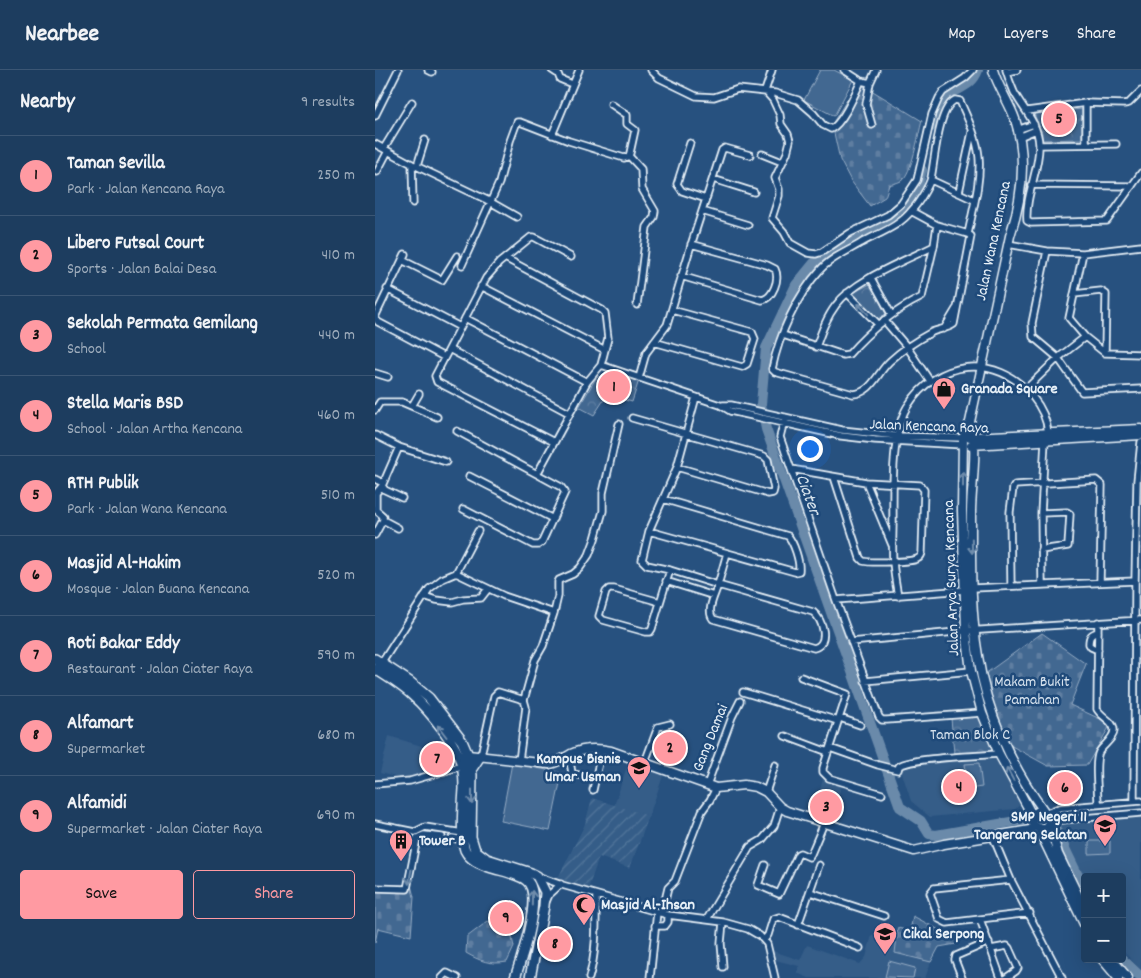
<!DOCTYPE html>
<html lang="en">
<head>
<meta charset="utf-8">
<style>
  :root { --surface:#1d3d5f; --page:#254465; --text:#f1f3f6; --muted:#a0aebd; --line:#3b5674; --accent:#ff9aa2 }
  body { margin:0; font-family:Dekko,sans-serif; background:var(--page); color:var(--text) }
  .controls { position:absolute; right:15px; bottom:15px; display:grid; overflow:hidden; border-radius:5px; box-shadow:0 5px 20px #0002 }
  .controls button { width:45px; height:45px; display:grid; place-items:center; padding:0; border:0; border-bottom:1px solid var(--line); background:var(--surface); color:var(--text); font:25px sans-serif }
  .you { position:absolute; left:434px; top:378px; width:18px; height:18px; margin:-12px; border:4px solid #fff; border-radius:50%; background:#1a73e8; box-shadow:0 0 0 8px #1a73e833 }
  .badge { display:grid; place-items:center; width:32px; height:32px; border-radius:50%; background:var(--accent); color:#111; font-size:16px; font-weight:700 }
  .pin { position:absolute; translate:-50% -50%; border:2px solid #fff; box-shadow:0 1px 5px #0006 }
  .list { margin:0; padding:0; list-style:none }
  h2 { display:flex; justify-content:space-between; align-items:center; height:65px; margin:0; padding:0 20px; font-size:21px }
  h2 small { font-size:16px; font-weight:400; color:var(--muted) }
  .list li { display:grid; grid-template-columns:32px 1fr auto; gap:15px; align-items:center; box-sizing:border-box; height:80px; padding:0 20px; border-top:1px solid var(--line) }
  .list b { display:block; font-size:19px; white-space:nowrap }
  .list p { margin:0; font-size:16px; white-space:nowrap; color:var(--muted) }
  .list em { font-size:16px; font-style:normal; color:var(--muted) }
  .actions { display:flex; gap:10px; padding:15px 20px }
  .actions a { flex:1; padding:11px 0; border:1px solid var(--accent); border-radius:5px; text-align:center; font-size:18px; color:var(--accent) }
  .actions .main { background:var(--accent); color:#111 }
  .map { position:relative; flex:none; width:766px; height:908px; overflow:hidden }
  header { display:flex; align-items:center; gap:30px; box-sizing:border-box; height:70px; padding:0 25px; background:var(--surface); border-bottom:1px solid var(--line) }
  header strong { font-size:24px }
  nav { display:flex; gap:28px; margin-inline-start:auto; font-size:18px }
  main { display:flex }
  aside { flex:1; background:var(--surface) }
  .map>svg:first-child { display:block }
  .built { fill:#355d88 }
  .industrial { fill:url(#industrial-furrows) }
  .green { fill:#436891; stroke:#96acc4 }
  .cemetery { fill:url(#cemetery-stones); stroke:#96acc4 }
  .park { fill:url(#park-crowns); stroke:#96acc4 }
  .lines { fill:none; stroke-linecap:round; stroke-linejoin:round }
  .river { stroke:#6b8aaa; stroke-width:10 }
  .minor-casing { stroke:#e8f1f8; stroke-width:9 }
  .tertiary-casing { stroke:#e8f1f8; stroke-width:11 }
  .primary-casing { stroke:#e8f1f8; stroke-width:12 }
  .minor { stroke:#1f4a7a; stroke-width:5.5 }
  .tertiary { stroke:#1f4a7a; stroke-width:8 }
  .primary { stroke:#1f4a7a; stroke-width:9 }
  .oneway { stroke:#6f8dac }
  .labels { text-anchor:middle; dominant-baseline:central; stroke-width:5; stroke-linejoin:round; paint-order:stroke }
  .street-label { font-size:16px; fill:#e8f1f8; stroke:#1f4a7a }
  .poi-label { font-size:16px; font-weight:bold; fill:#e8f1f8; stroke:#1f4a7a; text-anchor:start }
  .park-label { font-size:16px; fill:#d8e3ee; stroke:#1f4a7a }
  .water-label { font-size:18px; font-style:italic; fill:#d5e2ec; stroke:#1f4a7a }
</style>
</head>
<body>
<header>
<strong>Nearbee</strong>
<nav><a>Map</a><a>Layers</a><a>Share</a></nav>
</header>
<main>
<aside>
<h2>Nearby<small>9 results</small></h2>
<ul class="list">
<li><span class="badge">1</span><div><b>Taman Sevilla</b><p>Park · Jalan Kencana Raya</p></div><em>250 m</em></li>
<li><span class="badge">2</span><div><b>Libero Futsal Court</b><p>Sports · Jalan Balai Desa</p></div><em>410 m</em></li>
<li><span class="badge">3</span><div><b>Sekolah Permata Gemilang</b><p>School</p></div><em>440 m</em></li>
<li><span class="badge">4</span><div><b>Stella Maris BSD</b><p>School · Jalan Artha Kencana</p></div><em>460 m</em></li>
<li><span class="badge">5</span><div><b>RTH Publik</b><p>Park · Jalan Wana Kencana</p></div><em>510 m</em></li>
<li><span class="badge">6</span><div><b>Masjid Al-Hakim</b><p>Mosque · Jalan Buana Kencana</p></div><em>520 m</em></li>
<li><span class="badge">7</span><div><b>Roti Bakar Eddy</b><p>Restaurant · Jalan Ciater Raya</p></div><em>590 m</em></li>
<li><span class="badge">8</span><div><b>Alfamart</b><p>Supermarket</p></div><em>680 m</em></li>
<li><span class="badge">9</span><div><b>Alfamidi</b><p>Supermarket · Jalan Ciater Raya</p></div><em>690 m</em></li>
</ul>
<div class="actions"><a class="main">Save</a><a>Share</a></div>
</aside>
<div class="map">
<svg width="766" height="908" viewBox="0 0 766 908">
  <defs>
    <pattern id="industrial-furrows" width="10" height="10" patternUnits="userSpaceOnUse" patternTransform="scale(1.25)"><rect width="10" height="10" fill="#355d88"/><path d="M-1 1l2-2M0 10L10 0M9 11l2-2" fill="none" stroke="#52759a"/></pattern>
    <pattern id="cemetery-stones" width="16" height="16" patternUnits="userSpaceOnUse" patternTransform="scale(1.25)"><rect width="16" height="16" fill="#436891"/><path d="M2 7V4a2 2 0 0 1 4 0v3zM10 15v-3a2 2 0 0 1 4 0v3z" fill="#5e7ea1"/></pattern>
    <pattern id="park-crowns" width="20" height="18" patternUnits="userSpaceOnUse" patternTransform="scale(1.25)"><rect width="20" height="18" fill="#436891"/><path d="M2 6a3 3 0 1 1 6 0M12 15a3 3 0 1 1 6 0" fill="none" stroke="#5e7ea1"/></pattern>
  </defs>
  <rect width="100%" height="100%" fill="#27517f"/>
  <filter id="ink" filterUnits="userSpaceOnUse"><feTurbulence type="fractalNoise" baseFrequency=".02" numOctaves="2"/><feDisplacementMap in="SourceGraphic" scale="10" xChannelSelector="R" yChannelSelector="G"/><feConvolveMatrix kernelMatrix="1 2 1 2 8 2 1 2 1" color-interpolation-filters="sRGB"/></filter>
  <g filter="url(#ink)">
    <path class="built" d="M14,666L53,678L46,704L28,709L5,703Z
      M622,688L645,735L640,739L555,747L536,731L527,703V699L531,695Z
      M254,690L289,703L274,746L239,736Z
      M448,709L466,716L457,751L438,747Z
      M766,747V900L747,880V807H710V811L684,755Z
      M523,858L520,883L556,892L550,908H434L422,903L424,896L400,890L398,881L425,890L432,875L485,894L491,887L497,865Z"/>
    <path class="industrial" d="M217,728L274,746L255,798L224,787L213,819L183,808L210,754Z"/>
    <path class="green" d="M445,0H459L478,10L459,46L429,30Z
      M137,693L187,703L175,761L126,751Z
      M604,693L607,717L593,719L590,694Z
      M714,771H735V783L714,784Z
      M514,891L540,898L538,908L510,907Z"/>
    <path class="cemetery" d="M483,12L547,51C543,65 537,104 526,111C522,113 517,114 514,115L510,127L495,136L476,111L465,90L457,54Z
      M667,563L711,594L695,635L736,654L712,695L673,696L633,674L623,652L610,604Z
      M36,815L39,827L36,866L3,858L0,873V816Z
      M538,846L568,862H582L581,874L564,877L556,892L520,883L523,858L535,861Z
      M113,851L136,863L139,877L132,892C115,895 105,891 91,883L92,867Z"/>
    <path class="park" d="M707,39V69L667,70V63L659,44Z
      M495,214L511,244L503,249L478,223Z
      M235,302L264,310L257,332L232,325L219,345L204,337L221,308Z
      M605,646L617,677L616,681L579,683L576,648Z"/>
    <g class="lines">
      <path class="river" d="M556,57C559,46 563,36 571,28C583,17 597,17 603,0
        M547,100L541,124L518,146L462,175L439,193L421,215L391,278L386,334L391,359L525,737L546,751L554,764L561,765L653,749
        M679,756L710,820
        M747,889L766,907"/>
      <g class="minor-casing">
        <path id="minor" d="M53,0L57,2
          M177,0L183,4L185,9L197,14
          M276,0L284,8L321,26L339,27L363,19L400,23L413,27L423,30L438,43L448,55L456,59C468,53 480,24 486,11
          M397,0L390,21L398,30L405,45L406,54L413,64L415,71L412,83L400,108L404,119V126L397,148L409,162L415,173L433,183L441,184L447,182L475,163L513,145L526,134L542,110L557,44L564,28L568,22L590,8L598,0
          M469,0L486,11L495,13
          M631,0C633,7 636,15 639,22C648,39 663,53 664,74C665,99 650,125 652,151L656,153L732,151L766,103
          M632,2L642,0
          M580,30L585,31C593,49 602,67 604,87C606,112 598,139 593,164L596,166L579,254C572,259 564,259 557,262C542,270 527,280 515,291C502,303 497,323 478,324L400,302L397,299C404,265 422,225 445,200C455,188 473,181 486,173C504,163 524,157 537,140C543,134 554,116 556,108C560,89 563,38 580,30Z
          M711,33V74
          M652,41L711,33L749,34L754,33L766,21
          M0,46L23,0
          M497,55L491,34L495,13L501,0
          M642,60L659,54
          M177,65L204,0
          M644,67L661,60
          M315,73L302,114L307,121L331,129
          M0,74L37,94L112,130L142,147
          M664,75L741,74
          M9,78L37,32
          M387,84L407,92
          M254,86L266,99L267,119L280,141L279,147L272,157L262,235
          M37,94L38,133
          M42,96L50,70
          M2,102L13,81
          M338,109L379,122
          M556,110L599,130
          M656,115L757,116
          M584,122L597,62
          M327,141L373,155
          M536,141L562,155L593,164
          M633,174L672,181L708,183L766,176
          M672,181L657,253L658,267L683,288L707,322L766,319
          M708,183L694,248L710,267L730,283L766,284
          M130,188L227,240L230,243L233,268L226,295L212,312L162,404
          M27,190L67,210L82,186
          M87,195L124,113L135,71L142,52H145L194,71L249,88L254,86L255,83L260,60L252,54V45L236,34
          M306,206L387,230C398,228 405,209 400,199L392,195L316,174
          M496,208L516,244
          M106,216L230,280
          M12,219L85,257
          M472,223L503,254
          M699,224L726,221L731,224L730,283
          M0,247L30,184
          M0,248L3,252L69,287
          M90,248L212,312
          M509,250L532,277L555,311
          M569,259L581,239
          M408,265L468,285L474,284C495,260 518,241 547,227L559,176L562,155
          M279,272L367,297L372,294L380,269L377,262L297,240
          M441,277C446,263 451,248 461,235C480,209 530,191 559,176
          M74,279L194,343
          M226,295L345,335L355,341L466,366L500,370L588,375
          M0,303L13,307
          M264,308L271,283L292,255L317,172L347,80L350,78L375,85
          M651,319L683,288L710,267
          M321,327L302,397L274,461L267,490L272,495L295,500L343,515L352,483
          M348,335H356L467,360L523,366L588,368
          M37,336L44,324
          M0,340L5,332H27L62,347
          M410,347L405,367L461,530L504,647L507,650H512L607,643
          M257,348L389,386L393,390L399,419L398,423L393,424L302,397
          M82,361L186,417L190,422L167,472L163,475H158L88,439
          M0,365L24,377L7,416L10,420L27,428
          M179,372L62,312L60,306L111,208L124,193L156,167H159L196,187
          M24,377L71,392
          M416,399L491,412L545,415L549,420L547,483C546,486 546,487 542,489C535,492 495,493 488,491L485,488L459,407
          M94,406L178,449
          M0,409L8,413
          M491,412L517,475
          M7,416L1,423V440L8,446V450L23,458
          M666,443L692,442L695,444L693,476L666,480
          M274,461L420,502L424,501C425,491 419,473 413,466L288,429
          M0,465L8,450
          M81,503L103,461
          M291,511L339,526
          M343,515L438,542C448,549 455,574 439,578L338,549C331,540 340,525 343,515Z
          M667,515L666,443L670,371
          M636,516L635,442L638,418L640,415L721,410L727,415L725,512
          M598,518L760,511
          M49,526L61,530L77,532L88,529L106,528L113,519
          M523,526C521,515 519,503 518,492C517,478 518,464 518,450C518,419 516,364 532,337C561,290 621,282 657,326C666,337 672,349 673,363
          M461,530L590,520
          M285,532L239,519H234L231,522L224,546L228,550L271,562H275L277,559L295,500
          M476,572L591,561L766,550
          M723,580L716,577L714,574C714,566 716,564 723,562
          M6,594L54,519L67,509L81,503L129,526L179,543
          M426,607L472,624L448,698V702L454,708L507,724
          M490,611L596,601
          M368,622L463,651
          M465,648L485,655
          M410,666L453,682
          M455,678L503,695L523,700L524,696C539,687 604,686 624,684
          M106,685L119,626L123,622L149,630L160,590L168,576L179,543L183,526V512L184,510L198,504L205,498L214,485L220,469L228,441V423L244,354
          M194,686L197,703L210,707
          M144,691L151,637L149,630
          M270,692L283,657L295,654
          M0,714L35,711L87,696
          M332,715L357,647L365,631
          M218,720L227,679
          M391,722L400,695
          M759,731L760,511L762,411L766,372
          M723,733C723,721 719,692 724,682C728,675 739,669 739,660C739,651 726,647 722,639L723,552
          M672,743L684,738L766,731
          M675,751L766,743
          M0,754L40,762L50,757L88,763
          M618,767L636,810L687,908
          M77,768L88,770
          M390,795L383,815L404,824L423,784L425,783L434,787L436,784L449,753
          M162,806L187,815L293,845L348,852L373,859L385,866L392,874L400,908
          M636,810L559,818L555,823L564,849L572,853L655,843
          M0,818L32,819L42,768L49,765L67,767
          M435,822L509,846
          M171,832L174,825L186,814
          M287,843L293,818L300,811L327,741L335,730L341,718
          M332,849L375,777L387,770L399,756L405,737
          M605,849L626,908
          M348,852L346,873L348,897
          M423,855L444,795
          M280,856H290L293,852V845
          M389,870L393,865L398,849L404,847L485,878
          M616,879L632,876L634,878L643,898L641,901L631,908
          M67,908L72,903L82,908
          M214,908C222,881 221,852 221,825
          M275,908L282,842
          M587,908L580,890L581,886L614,872"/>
      </g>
      <g class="tertiary-casing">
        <path id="tertiary" d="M618,0C623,17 634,32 640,49C652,87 647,129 635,166L595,352L588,368L587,440L591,561L596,601L607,643L624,684L658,747
          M595,352C604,376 596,416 596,442C596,489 595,539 603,586C611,641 636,696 669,741
          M595,367L766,359
          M596,375L766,365
          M93,685L174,694C182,693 189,688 196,684C209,678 222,678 236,681L341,718L369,715L381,717L391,722L405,737L412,741L539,781L569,774L655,760L660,756
          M657 750a9 9 0 1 1 18 0a9 9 0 1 1-18 0Z
          M674,752L683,784L710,840
          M663,758L710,856
          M727,889L743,908
          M737,889L753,908"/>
      </g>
      <g class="primary-casing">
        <path id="primary" d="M0,589L35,612L54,628L87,671L93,685L97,705L96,767L100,780L112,789L156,803L162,806L170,822L169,836L155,908
          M0,599C13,607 26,615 37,625C55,641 82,674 87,696C89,704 89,712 89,719C88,734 85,768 90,780C95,790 105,794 114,797C126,801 141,803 151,810C169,823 146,890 140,908
          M96,700L106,685"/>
      </g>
      <use href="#minor" class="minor"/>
      <use href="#tertiary" class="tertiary"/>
      <use href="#primary" class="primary"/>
    </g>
    <defs><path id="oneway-shaft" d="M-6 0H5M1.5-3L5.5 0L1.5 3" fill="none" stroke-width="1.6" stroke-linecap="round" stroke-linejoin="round" transform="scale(1.25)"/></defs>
    <g class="oneway">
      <use href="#oneway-shaft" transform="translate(488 239) rotate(-134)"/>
      <use href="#oneway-shaft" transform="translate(588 409) rotate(-90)"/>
      <use href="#oneway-shaft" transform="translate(597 476) rotate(89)"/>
      <use href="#oneway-shaft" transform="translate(67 661) rotate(-127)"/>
      <use href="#oneway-shaft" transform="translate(635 704) rotate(-118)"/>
      <use href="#oneway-shaft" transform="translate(97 727) rotate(90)"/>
      <use href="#oneway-shaft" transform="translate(35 807) rotate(100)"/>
      <use href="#oneway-shaft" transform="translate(157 828) rotate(-89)"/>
    </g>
  </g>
  <defs>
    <g id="shop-pin" transform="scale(1.25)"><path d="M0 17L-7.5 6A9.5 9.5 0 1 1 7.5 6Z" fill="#ff9aa2" stroke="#1f4a7a"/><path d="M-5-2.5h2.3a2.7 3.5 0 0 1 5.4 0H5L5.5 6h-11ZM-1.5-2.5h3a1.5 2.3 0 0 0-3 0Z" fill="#111"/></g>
    <g id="university-pin" transform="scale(1.25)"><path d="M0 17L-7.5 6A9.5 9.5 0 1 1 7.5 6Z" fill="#ff9aa2" stroke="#1f4a7a"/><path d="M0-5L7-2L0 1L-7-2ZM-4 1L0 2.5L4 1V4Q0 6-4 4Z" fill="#111"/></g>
    <g id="school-pin" transform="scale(1.25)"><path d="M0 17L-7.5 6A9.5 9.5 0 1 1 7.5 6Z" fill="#ff9aa2" stroke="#1f4a7a"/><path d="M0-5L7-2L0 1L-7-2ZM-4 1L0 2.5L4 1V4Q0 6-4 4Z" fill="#111"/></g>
    <g id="building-pin" transform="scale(1.25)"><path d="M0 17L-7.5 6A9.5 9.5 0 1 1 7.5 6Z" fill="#ff9aa2" stroke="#1f4a7a"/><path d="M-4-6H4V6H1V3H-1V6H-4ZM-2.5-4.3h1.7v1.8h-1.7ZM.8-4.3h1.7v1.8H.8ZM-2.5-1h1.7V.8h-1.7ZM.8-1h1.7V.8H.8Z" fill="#111"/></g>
    <g id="mosque-pin" transform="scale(1.25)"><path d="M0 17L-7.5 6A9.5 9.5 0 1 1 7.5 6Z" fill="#ff9aa2" stroke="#1f4a7a"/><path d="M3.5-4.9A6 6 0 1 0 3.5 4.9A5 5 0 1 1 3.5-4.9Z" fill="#111"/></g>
  </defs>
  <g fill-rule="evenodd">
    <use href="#shop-pin" x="569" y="319"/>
    <use href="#university-pin" x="264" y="698"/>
    <use href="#school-pin" x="730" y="756"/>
    <use href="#building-pin" x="26" y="771"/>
    <use href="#mosque-pin" x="209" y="835"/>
    <use href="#school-pin" x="510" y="864"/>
  </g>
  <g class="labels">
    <g class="street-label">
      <text transform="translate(619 171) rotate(-78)">Jalan Wana Kencana</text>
      <text transform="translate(554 357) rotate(2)">Jalan Kencana Raya</text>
      <text transform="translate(577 508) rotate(-92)">Jalan Arya Surya Kencana</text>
      <text transform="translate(336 668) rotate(-68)">Gang Damai</text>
    </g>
    <g class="poi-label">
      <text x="586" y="319">Granada Square</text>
      <text x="246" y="689" text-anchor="end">Kampus Bisnis<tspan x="246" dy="18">Umar Usman</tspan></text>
      <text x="712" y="747" text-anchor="end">SMP Negeri 11<tspan x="712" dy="18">Tangerang Selatan</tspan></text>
      <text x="44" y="771">Tower B</text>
      <text x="226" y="835">Masjid Al-Ihsan</text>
      <text x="528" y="864">Cikal Serpong</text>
    </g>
    <g class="park-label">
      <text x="657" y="612">Makam Bukit<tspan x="657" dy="18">Pamahan</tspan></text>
      <text x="595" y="665">Taman Blok C</text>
    </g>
    <g class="water-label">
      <text transform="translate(432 425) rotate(70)">Ciater</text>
    </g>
  </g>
</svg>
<div class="controls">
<button>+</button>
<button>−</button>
</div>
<div class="you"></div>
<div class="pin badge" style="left:239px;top:317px">1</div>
<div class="pin badge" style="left:295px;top:678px">2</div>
<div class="pin badge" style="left:451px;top:737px">3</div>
<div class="pin badge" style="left:584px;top:717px">4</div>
<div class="pin badge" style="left:684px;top:49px">5</div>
<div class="pin badge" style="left:690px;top:718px">6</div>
<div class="pin badge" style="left:62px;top:689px">7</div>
<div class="pin badge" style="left:180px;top:874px">8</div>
<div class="pin badge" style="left:131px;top:848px">9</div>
</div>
</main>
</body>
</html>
